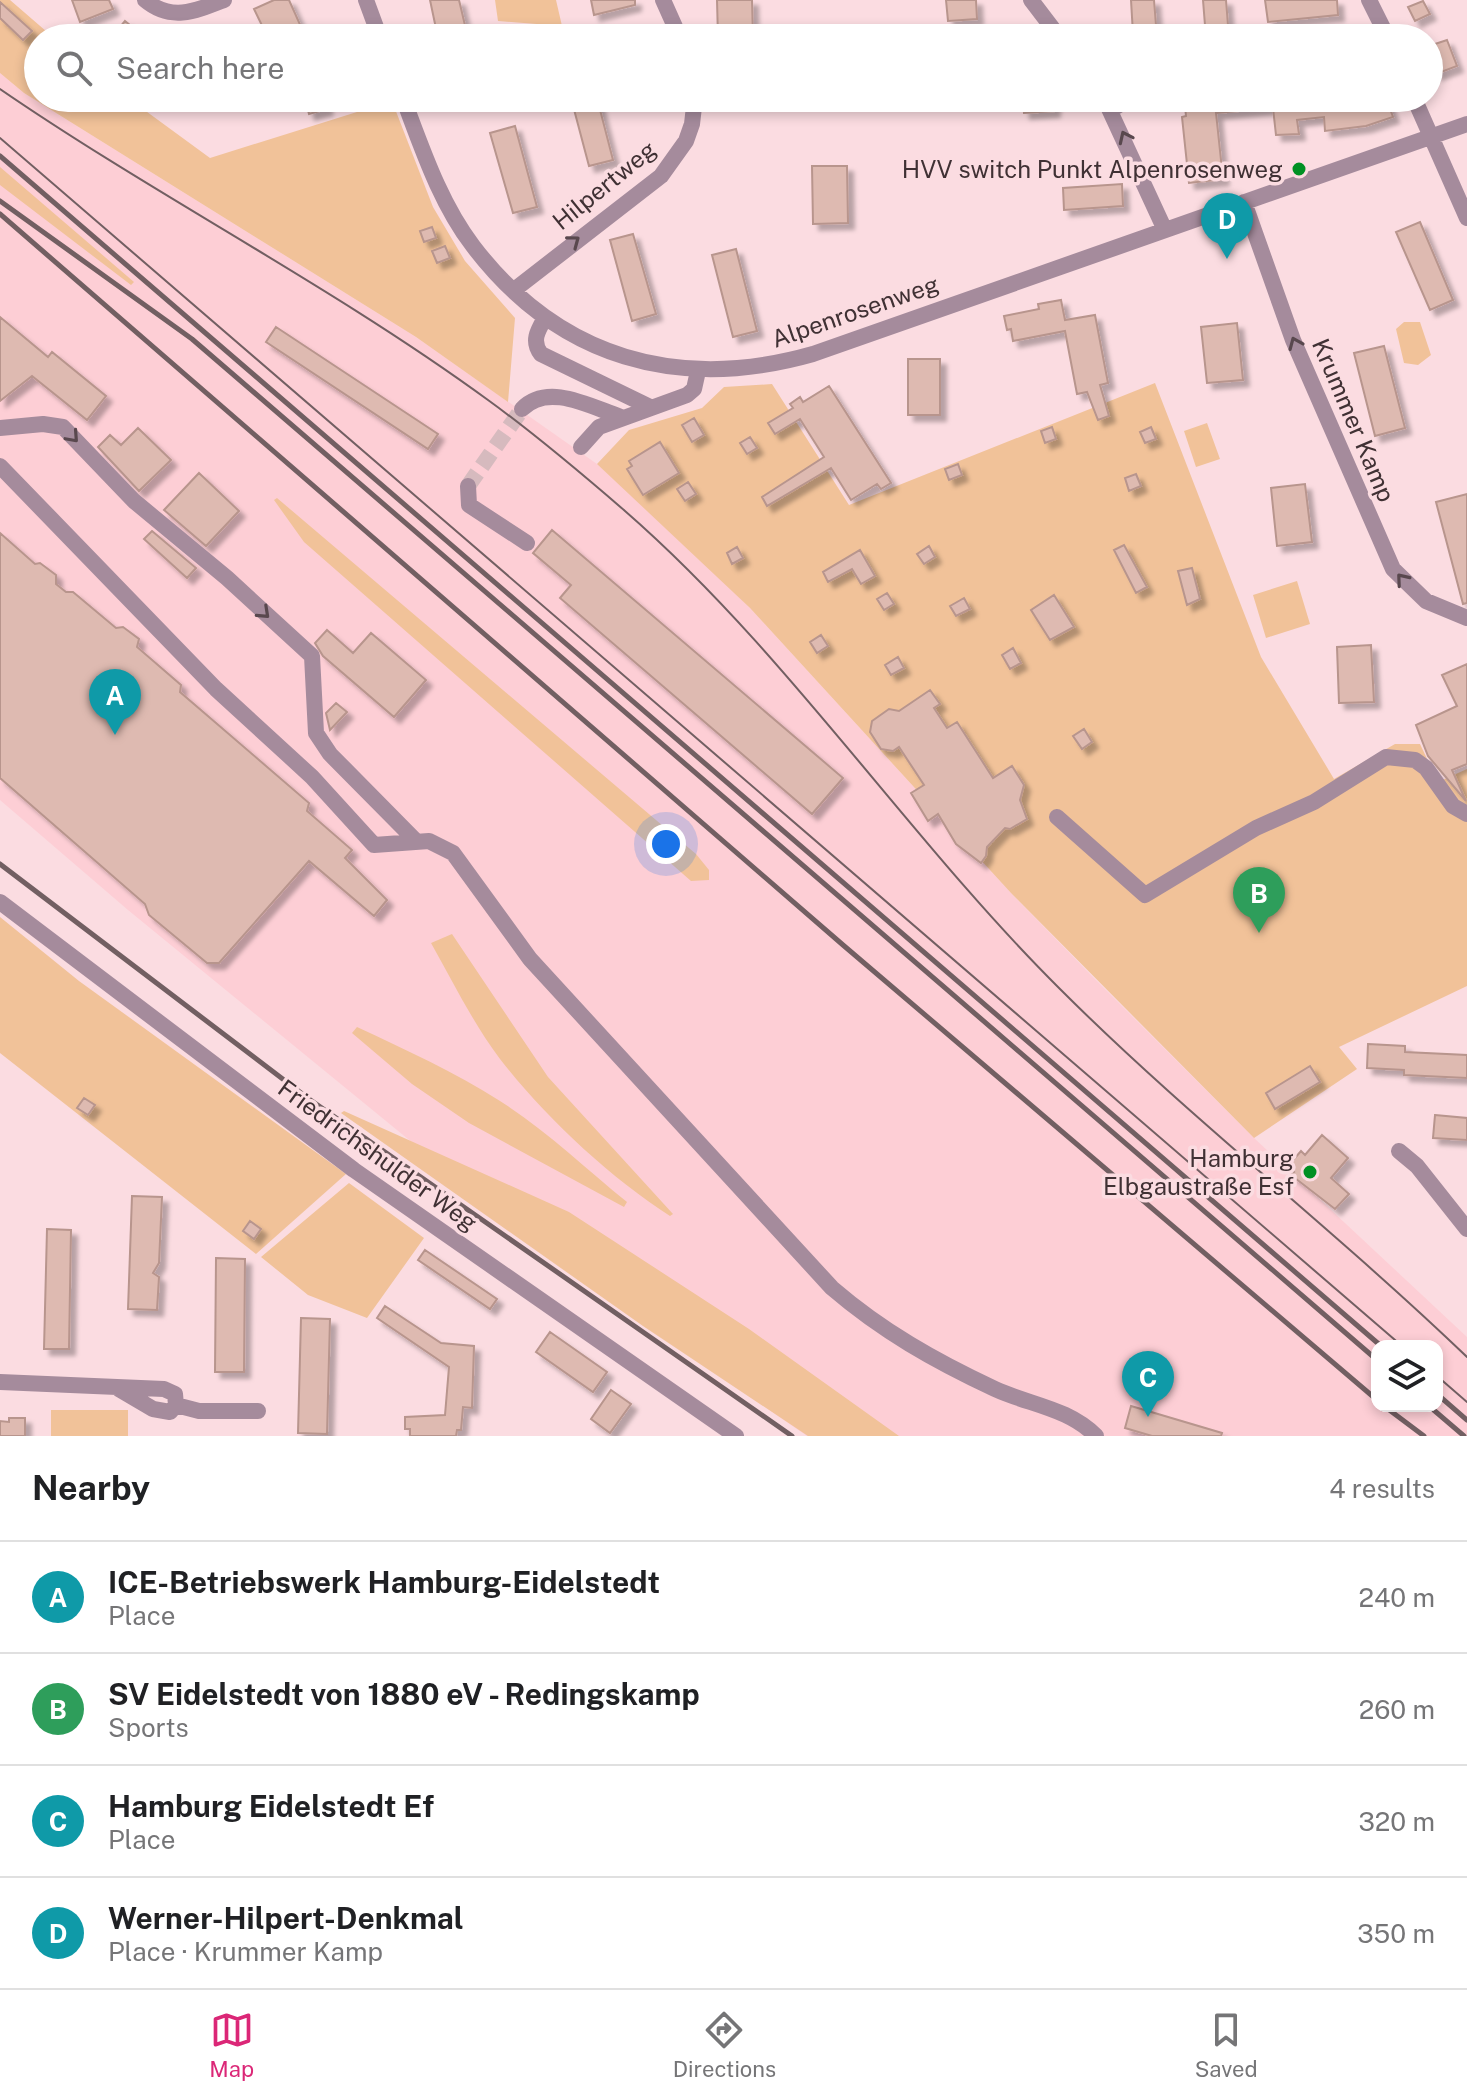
<!DOCTYPE html>
<html lang="en">
<head>
<meta charset="utf-8">
<style>
  :root { --surface:#fff; --page:#f6f6f6; --text:#202124; --muted:#757577; --line:#e0e0e0; --accent:#db2777 }
  body { margin:0; font-family:"Public Sans",sans-serif; background:var(--page); color:var(--text) }
  .controls { position:absolute; right:24px; bottom:24px; display:grid; overflow:hidden; border-radius:16px; box-shadow:0 4px 12px #0003 }
  .controls button { width:72px; height:72px; display:grid; place-items:center; padding:0; border:0; border-bottom:2px solid var(--line); background:var(--surface); color:var(--text); font:40px sans-serif }
  .you { position:absolute; left:666px; top:844px; width:28px; height:28px; margin:-20px; border:6px solid #fff; border-radius:50%; background:#1a73e8; box-shadow:0 0 0 12px #1a73e833 }
  .badge { display:grid; place-items:center; width:52px; height:52px; border-radius:50%; background:var(--accent); color:#fff; font-size:26px; font-weight:700 }
  .pin { position:absolute; translate:-50% -66px; filter:drop-shadow(0 2px 4px #0008) }
  .pin::after { content:''; position:absolute; top:42px; width:28px; height:24px; background:inherit; clip-path:polygon(0 0,100% 0,50% 100%) }
  .list { margin:0; padding:0; list-style:none }
  h2 { display:flex; justify-content:space-between; align-items:center; height:104px; margin:0; padding:0 32px; font-size:34px }
  h2 small { font-size:26px; font-weight:400; color:var(--muted) }
  .list li { display:grid; grid-template-columns:52px 1fr auto; gap:24px; align-items:center; box-sizing:border-box; height:112px; padding:0 32px; border-top:2px solid var(--line) }
  .list b { display:block; font-size:30px; white-space:nowrap }
  .list p { margin:0; font-size:26px; white-space:nowrap; color:var(--muted) }
  .list em { font-size:26px; font-style:normal; color:var(--muted) }
  .icon { flex:none; width:44px; height:44px; fill:none; stroke:currentColor; stroke-width:2; stroke-linecap:round; stroke-linejoin:round }
  .map { position:relative; flex:none; width:1467px; height:1436px; overflow:hidden }
  .search { position:absolute; background:var(--surface); box-shadow:0 4px 12px #0003; left:24px; right:24px; top:24px; height:88px; display:flex; align-items:center; gap:20px; box-sizing:border-box; padding:0 28px; border-radius:44px; color:var(--muted); font-size:30px }
  .sheet { height:552px; background:var(--surface) }
  nav { display:flex; justify-content:space-around; align-items:center; box-sizing:border-box; height:112px; border-top:2px solid var(--line); background:var(--surface); font-size:22px; color:var(--muted) }
  nav a { display:grid; justify-items:center; gap:4px }
  nav .on { color:var(--accent) }
  .map>svg:first-child { display:block }
  .built { fill:#fdced5; fill-rule:evenodd }
  .green { fill:#f1c299 }
  .building { fill:#debab1; stroke:#b8958d; stroke-width:2; filter:url(#shadow) }
  .lines { fill:none; stroke-linecap:round; stroke-linejoin:round }
  .minor-tunnel { stroke:#d6babe; stroke-width:16; stroke-dasharray:16 8; stroke-linecap:butt }
  .minor { stroke:#a58b9c; stroke-width:16 }
  .tram { stroke:#725f62; stroke-width:2 }
  .rail { stroke:#725f62; stroke-width:5 }
  .oneway { stroke:#59484e }
  .poi-dot { fill:#009023; stroke:#fbdce1; stroke-width:3 }
  .labels { text-anchor:middle; dominant-baseline:central; stroke-width:7; stroke-linejoin:round; paint-order:stroke }
  .poi-label { font-size:24px; fill:#403134; stroke:#fbdce1; text-anchor:end }
  .street-label { font-size:24px; fill:#403134; stroke:#fbdce1 }
</style>
</head>
<body>
<div class="map">
<svg width="1467" height="1436" viewBox="0 0 1467 1436">
  <defs>
    <filter id="shadow"><feDropShadow dx="6" dy="6" stdDeviation="2" flood-color="#0004"/></filter>
  </defs>
  <rect width="100%" height="100%" fill="#fbdce1"/>
  <path class="built" d="M0,73L24,93L416,337L597,464L678,536L750,608L1011,893L1090,974L1254,1138L1467,1337V1436H807L733,1385L441,1166L128,910L0,800ZM1377,1346H1437V1406H1377Z"/>
  <path class="green" d="M0,0H10L54,38H38V98H128L210,158L392,101L433,207L465,261L515,318L508,402L416,337L24,93L0,73Z
    M495,0H556L562,26L498,21Z
    M0,167L134,282L131,285L0,185Z
    M1404,322H1420L1431,355L1418,365L1404,363L1396,329Z
    M1155,383L1261,657L1334,779L1395,744H1420L1438,782L1467,769V986L1339,1047L1357,1069L1254,1138L1011,893L750,608L597,464L629,430L702,408L724,387L772,384L849,505Z
    M1207,423L1220,459L1196,467L1184,431Z
    M277,498L696,854L709,870V880L691,881L304,542L274,500Z
    M1297,581L1310,624L1266,638L1253,595Z
    M0,917L79,981L346,1174L256,1254L0,1053Z
    M452,934L548,1077L673,1214L670,1216C609,1177 544,1116 500,1059C473,1023 453,982 431,943Z
    M357,1027C406,1050 455,1072 500,1101C546,1130 585,1168 627,1202L624,1207L469,1123L412,1084L352,1033Z
    M344,1111L569,1212L749,1329L899,1436H808L643,1326L341,1113Z
    M349,1183L424,1238L367,1318L308,1295L261,1257Z
    M51,1410H128V1436H51Z"/>
  <path class="building" d="M72,0H109L113,9L80,22Z
    M274,0H289L306,38H268L254,9Z
    M430,0H459L468,38H438Z
    M591,0H635V5L594,15Z
    M717,0H752L753,38H718Z
    M946,0H976L977,19L948,21Z
    M1131,0H1154L1157,38H1138L1137,34H1133Z
    M1203,0H1226L1229,38H1206Z
    M1265,0H1337L1338,15L1268,22Z
    M1423,1L1430,14L1415,21L1408,7Z
    M0,2L32,31L23,40L0,18Z
    M125,21L146,38H111Z
    M1447,40L1457,66L1436,74L1429,46Z
    M305,98H324L327,109L309,114Z
    M571,98H597L613,160L589,166Z
    M1023,98H1054V111L1024,113Z
    M1184,98H1386L1393,117L1366,126L1325,131L1324,117L1297,120L1299,134L1276,135L1273,108L1216,113L1223,179L1189,183L1182,117L1186,116Z
    M515,126L537,207L513,213L490,133Z
    M812,166H847L848,223L813,224Z
    M1122,184L1123,206L1064,210L1063,188Z
    M1420,222L1453,300L1430,310L1396,232Z
    M432,227L436,238L424,242L420,231Z
    M633,234L656,314L632,321L610,240Z
    M445,246L450,258L437,263L432,251Z
    M736,249L757,331L733,337L712,255Z
    M1061,300L1065,320L1095,315L1108,383L1100,385L1109,416L1098,420L1087,392L1077,394L1065,331L1013,341L1011,329L1007,330L1004,316L1039,309L1038,304Z
    M0,317L48,357L52,352L106,396L87,420L32,376L0,401Z
    M1237,323L1243,380L1207,383L1201,327Z
    M276,327L438,434L428,449L266,342Z
    M1384,346L1405,428L1375,436L1354,353Z
    M908,359H940V415H908Z
    M829,386L891,483L881,489L877,484L851,500L831,468L767,506L762,497L824,457L800,419L775,434L768,423L793,408L790,404L800,397L803,402Z
    M694,418L704,435L692,442L682,425Z
    M1052,427L1056,439L1045,443L1041,431Z
    M1151,427L1156,439L1145,443L1140,432Z
    M138,428L171,460L139,491L98,447L110,435L121,445Z
    M750,437L757,448L747,454L740,443Z
    M660,442L679,473L643,495L627,469L632,466L629,461Z
    M958,464L962,475L949,480L945,469Z
    M199,473L239,511L206,546L164,510Z
    M1136,474L1141,486L1129,491L1125,478Z
    M688,482L696,494L685,501L677,489Z
    M1305,484L1312,542L1277,546L1271,488Z
    M1467,494V603L1463,604L1436,502Z
    M552,530L843,778L812,814L560,598L571,585L533,553Z
    M152,531L196,568L187,578L144,539Z
    M0,533L35,564L40,563L56,575V584L66,592H73L116,628L123,627L139,639L137,647L181,685L180,692L309,803L307,811L352,850L345,858L387,900L374,916L309,861L219,963H207L149,915L145,904L0,778Z
    M1124,545L1147,587L1136,593L1114,550Z
    M929,546L935,557L924,564L917,554Z
    M737,547L743,558L732,564L727,553Z
    M860,550L875,576L861,584L852,569L828,582L823,572Z
    M1192,568L1200,599L1187,605L1178,571Z
    M887,593L894,604L884,610L877,599Z
    M1054,595L1074,627L1050,640L1031,610Z
    M964,598L970,609L956,616L950,606Z
    M327,630L353,653L371,633L426,680L394,717L323,656L315,643Z
    M821,635L828,646L817,653L810,642Z
    M1371,645L1374,702L1339,703L1337,647Z
    M1013,648L1021,663L1010,669L1002,655Z
    M898,657L904,668L891,675L885,665Z
    M1467,664V764L1452,770L1466,801L1428,756L1416,725L1457,706L1442,675Z
    M930,690L940,704L934,708L947,728L957,722L993,778L1012,766L1024,785L1020,800L1027,819L1010,829L1005,828L987,847L986,856L981,863L956,844L938,814L928,821L911,793L924,785L899,747L893,751L881,749L870,732L872,721L889,709L899,711Z
    M336,703L347,712L330,730L326,713Z
    M1084,729L1092,742L1082,749L1073,736Z
    M1368,1044L1405,1046V1052L1467,1055V1078L1404,1075V1070L1367,1068Z
    M1310,1066L1320,1082L1275,1109L1266,1093Z
    M84,1098L95,1105L88,1115L77,1108Z
    M1435,1115L1467,1118V1140L1433,1138Z
    M1322,1135L1348,1158L1331,1178L1349,1194L1335,1209L1291,1175L1294,1172L1288,1166L1301,1151L1305,1155Z
    M132,1196L162,1197L159,1263L153,1273L159,1277L157,1310L128,1309Z
    M250,1221L261,1229L254,1239L243,1231Z
    M47,1229L71,1230L69,1349H44Z
    M425,1250L497,1299L490,1309L418,1260Z
    M216,1258L245,1259L244,1372H215Z
    M385,1306L441,1343L474,1346L472,1408L463,1407L461,1430H457L456,1436H410V1429H405V1417L445,1415L449,1367L377,1318Z
    M301,1318L330,1319L327,1434L298,1433Z
    M550,1332L607,1372L593,1392L536,1352Z
    M611,1390L631,1404L610,1433L591,1419Z
    M1131,1406L1222,1433L1221,1436H1152L1125,1428Z
    M9,1418H25V1436H0V1421L9,1422Z"/>
  <g class="lines">
    <path class="minor-tunnel" d="M468,486L522,409"/>
    <path class="minor" d="M145,0C171,22 196,11 224,0
      M366,0L380,38
      M663,0L680,38
      M1031,0L1060,38
      M1369,0L1388,38
      M403,98C422,148 440,203 473,246C559,359 679,392 813,354L1467,124
      M1104,98L1164,228
      M1414,98L1467,218
      M1112,109L1131,98
      M1244,202L1293,340L1393,569L1426,601L1467,618
      M514,290L661,176L686,141L692,124L695,98
      M545,318C538,330 531,341 541,354L650,407
      M522,409C548,382 591,407 621,417
      M0,428L43,424L63,427L134,501L227,578L312,656L316,733L330,754L416,841
      M581,447L599,427L687,395L694,389L698,371
      M0,466L216,689L312,777L374,845L429,841L453,853L530,959L832,1288C882,1331 935,1361 995,1389C1030,1405 1068,1408 1096,1436
      M468,486L469,505L527,543
      M1057,817L1145,895L1256,828L1314,802L1386,757L1415,760L1426,768L1453,806L1467,814
      M0,902L354,1170L736,1436
      M1399,1151L1417,1166L1467,1229
      M0,1382L164,1389L175,1394L176,1405
      M119,1389L153,1409L170,1412L176,1405
      M176,1405L199,1411H258"/>
    <path class="tram" d="M0,89C159,198 332,286 488,400C535,434 581,473 625,511C788,653 907,837 1060,989C1189,1118 1335,1230 1467,1357
      M0,138L1402,1346
      M1437,1376L1467,1402"/>
    <path class="rail" d="M0,156L1381,1346
      M0,201L192,339L1377,1360
      M0,214L843,945L1377,1400
      M0,864L309,1099L792,1436
      M1437,1394L1467,1420
      M1384,1406L1424,1436
      M1429,1406L1464,1436"/>
  </g>
  <defs><path id="oneway-chevron" d="M-2-3.5L2.5 0L-2 3.5" fill="none" stroke-width="1.6" stroke-linecap="round" stroke-linejoin="round" transform="scale(2)"/></defs>
  <g class="oneway">
    <use href="#oneway-chevron" transform="translate(1125 137) rotate(-115)"/>
    <use href="#oneway-chevron" transform="translate(574 241) rotate(-37)"/>
    <use href="#oneway-chevron" transform="translate(1295 343) rotate(-113)"/>
    <use href="#oneway-chevron" transform="translate(73 437) rotate(48)"/>
    <use href="#oneway-chevron" transform="translate(1402 579) rotate(-130)"/>
    <use href="#oneway-chevron" transform="translate(264 613) rotate(43)"/>
  </g>
  <g class="poi-dot">
    <circle cx="1299" cy="169" r="8"/>
    <circle cx="1310" cy="1172" r="8"/>
  </g>
  <g class="labels">
    <g class="poi-label">
      <text x="1283" y="169">HVV switch Punkt Alpenrosenweg</text>
      <text x="1294" y="1158">Hamburg<tspan x="1294" dy="28">Elbgaustraße Esf</tspan></text>
    </g>
    <g class="street-label">
      <text transform="translate(604 185) rotate(-39)">Hilpertweg</text>
      <text transform="translate(855 311) rotate(-19)">Alpenrosenweg</text>
      <text transform="translate(1354 420) rotate(67)">Krummer Kamp</text>
      <text transform="translate(378 1155) rotate(36)">Friedrichshulder Weg</text>
    </g>
  </g>
</svg>
<div class="controls">
<button><svg class="icon" aria-label="layers" viewBox="0 0 24 24"><path d="M12 4l9 5-9 5-9-5zM3 14l9 5 9-5"/></svg></button>
</div>
<div class="you"></div>
<div class="pin badge" style="left:115px;top:735px;background:#0f9aa8">A</div>
<div class="pin badge" style="left:1259px;top:933px;background:#2e9e5b">B</div>
<div class="pin badge" style="left:1148px;top:1417px;background:#0f9aa8">C</div>
<div class="pin badge" style="left:1227px;top:259px;background:#0f9aa8">D</div>
<div class="search"><svg class="icon" aria-label="search" viewBox="0 0 24 24"><circle cx="10" cy="10" r="6"/><path d="M15 15l6 6"/></svg>Search here</div>
</div>
<section class="sheet">
<h2>Nearby<small>4 results</small></h2>
<ul class="list">
<li><span class="badge" style="background:#0f9aa8">A</span><div><b>ICE-Betriebswerk Hamburg-Eidelstedt</b><p>Place</p></div><em>240 m</em></li>
<li><span class="badge" style="background:#2e9e5b">B</span><div><b>SV Eidelstedt von 1880 eV - Redingskamp</b><p>Sports</p></div><em>260 m</em></li>
<li><span class="badge" style="background:#0f9aa8">C</span><div><b>Hamburg Eidelstedt Ef</b><p>Place</p></div><em>320 m</em></li>
<li><span class="badge" style="background:#0f9aa8">D</span><div><b>Werner-Hilpert-Denkmal</b><p>Place · Krummer Kamp</p></div><em>350 m</em></li>
</ul>
</section>
<nav>
<a class="on"><svg class="icon" aria-label="map" viewBox="0 0 24 24"><path d="M3 6l6-2 6 2 6-2v14l-6 2-6-2-6 2zM9 4v14M15 6v14"/></svg>Map</a>
<a><svg class="icon" aria-label="directions" viewBox="0 0 24 24"><path d="M12 3l9 9-9 9-9-9zM9 14v-3h6M13 9l2 2-2 2"/></svg>Directions</a>
<a><svg class="icon" aria-label="saved" viewBox="0 0 24 24"><path d="M7 4h10v16l-5-4-5 4z"/></svg>Saved</a>
</nav>
</body>
</html>
